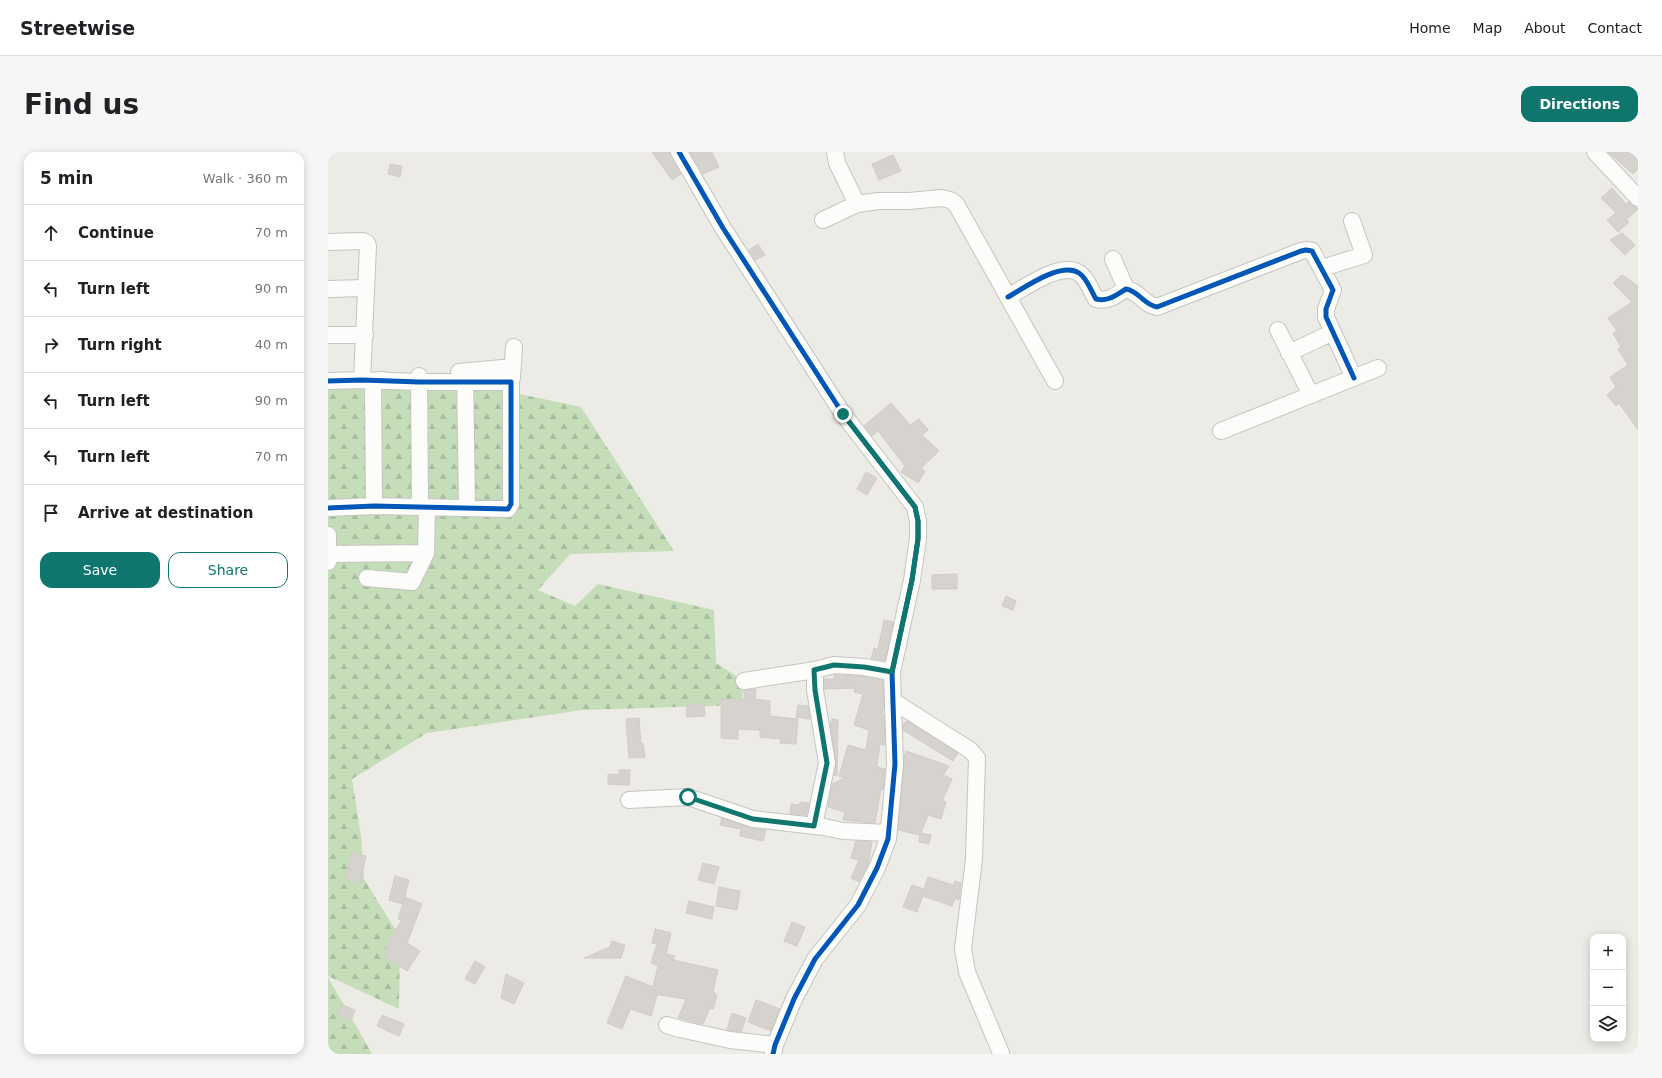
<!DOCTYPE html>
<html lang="en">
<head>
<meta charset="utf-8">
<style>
  :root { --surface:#fff; --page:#f6f6f6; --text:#202124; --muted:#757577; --line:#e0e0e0; --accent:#0f766e }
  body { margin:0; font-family:"DejaVu Sans",sans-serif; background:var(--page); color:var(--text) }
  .controls { position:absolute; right:12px; bottom:12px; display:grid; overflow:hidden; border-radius:8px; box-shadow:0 2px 10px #0003 }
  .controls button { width:36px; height:36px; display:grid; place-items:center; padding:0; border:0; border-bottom:1px solid var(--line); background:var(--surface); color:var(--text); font:20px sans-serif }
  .stop { position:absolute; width:12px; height:12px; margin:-9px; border:3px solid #0f766e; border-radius:50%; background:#fff }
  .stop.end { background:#0f766e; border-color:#fff; box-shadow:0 1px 4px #0008 }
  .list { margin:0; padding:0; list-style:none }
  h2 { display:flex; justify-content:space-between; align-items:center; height:52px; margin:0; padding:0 16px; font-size:17px }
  h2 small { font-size:13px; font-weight:400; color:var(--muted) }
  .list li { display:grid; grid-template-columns:26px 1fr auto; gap:12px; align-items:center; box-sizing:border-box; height:56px; padding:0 16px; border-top:1px solid var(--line) }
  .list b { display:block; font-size:15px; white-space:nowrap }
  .list em { font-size:13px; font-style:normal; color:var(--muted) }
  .actions { display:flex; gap:8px; padding:12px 16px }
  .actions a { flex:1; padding:9px 0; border:1px solid var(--accent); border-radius:12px; text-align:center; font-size:14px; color:var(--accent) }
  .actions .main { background:var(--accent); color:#fff }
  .icon { flex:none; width:22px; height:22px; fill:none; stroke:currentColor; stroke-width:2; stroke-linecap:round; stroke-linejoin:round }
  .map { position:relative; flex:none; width:1310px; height:902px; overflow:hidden; border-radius:12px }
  header { display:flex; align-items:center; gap:24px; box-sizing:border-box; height:56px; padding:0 20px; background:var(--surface); border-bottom:1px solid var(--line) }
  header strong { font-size:19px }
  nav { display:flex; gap:22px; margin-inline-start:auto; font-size:14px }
  .intro { display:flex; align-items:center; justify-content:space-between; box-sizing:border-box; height:96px; padding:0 24px }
  h1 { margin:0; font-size:28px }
  .button { padding:10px 18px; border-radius:12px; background:var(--accent); color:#fff; font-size:14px; font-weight:700 }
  main { display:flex; gap:24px; padding:0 24px }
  aside { flex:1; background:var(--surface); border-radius:12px; box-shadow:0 2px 10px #0003 }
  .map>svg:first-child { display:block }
  .forest { fill:url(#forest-firs) }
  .building { fill:#d6d3cf; stroke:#d0ccc7 }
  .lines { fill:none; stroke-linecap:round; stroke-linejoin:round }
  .minor-casing { stroke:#c5c4c2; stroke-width:18 }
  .minor { stroke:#fcfcfb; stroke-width:16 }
  .cycleway-casing { stroke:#fff; stroke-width:8 }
  .cycleway { stroke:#0057b8; stroke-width:5 }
  .route { stroke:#0f766e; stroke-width:5 }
</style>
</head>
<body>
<header>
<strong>Streetwise</strong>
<nav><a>Home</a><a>Map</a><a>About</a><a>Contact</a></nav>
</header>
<div class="intro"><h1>Find us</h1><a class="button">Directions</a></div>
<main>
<aside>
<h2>5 min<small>Walk · 360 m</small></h2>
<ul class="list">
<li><svg class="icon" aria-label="ahead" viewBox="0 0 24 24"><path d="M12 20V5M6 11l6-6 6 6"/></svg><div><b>Continue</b></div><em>70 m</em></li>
<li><svg class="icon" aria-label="left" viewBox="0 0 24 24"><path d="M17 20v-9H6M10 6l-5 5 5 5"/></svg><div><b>Turn left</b></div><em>90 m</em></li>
<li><svg class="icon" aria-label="right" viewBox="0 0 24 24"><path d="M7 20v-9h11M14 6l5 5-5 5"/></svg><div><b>Turn right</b></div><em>40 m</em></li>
<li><svg class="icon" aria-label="left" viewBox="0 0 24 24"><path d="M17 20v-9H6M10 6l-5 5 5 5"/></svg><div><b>Turn left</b></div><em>90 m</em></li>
<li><svg class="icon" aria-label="left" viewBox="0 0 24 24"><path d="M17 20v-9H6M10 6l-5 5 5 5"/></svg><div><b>Turn left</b></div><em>70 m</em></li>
<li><svg class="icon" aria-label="arrive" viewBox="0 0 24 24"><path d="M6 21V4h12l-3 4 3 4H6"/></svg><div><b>Arrive at destination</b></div></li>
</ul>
<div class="actions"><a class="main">Save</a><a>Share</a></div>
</aside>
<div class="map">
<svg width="1310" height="902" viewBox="0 0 1310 902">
  <defs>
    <pattern id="forest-firs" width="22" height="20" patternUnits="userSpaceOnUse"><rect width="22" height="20" fill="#c5deb9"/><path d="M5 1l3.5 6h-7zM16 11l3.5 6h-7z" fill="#a9be9f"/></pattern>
  </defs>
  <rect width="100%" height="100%" fill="#edebe6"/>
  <path class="forest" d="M98,222L253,255L346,399L242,402L210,438L247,454L270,432L386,458L388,511L416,529L413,553L254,558L99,581L24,627L33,684L36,727L72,785L71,857L0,824V229Z
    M0,825L44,902H0Z"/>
  <path class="building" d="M324,0H342L353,22L344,28Z
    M362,0H384L391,15L375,22Z
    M1280,0H1310V17L1305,22Z
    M565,3L573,19L551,28L544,12Z
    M62,12L74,14L72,25L60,22Z
    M1284,36L1298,52L1301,50L1310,57L1298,68L1301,70L1290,80L1279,68L1288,61L1273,46Z
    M1294,81L1307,93L1297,103L1282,88Z
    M430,92L437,103L427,108L421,98Z
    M1294,123L1310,134V278L1291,251L1288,254L1279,243L1288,235L1282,225L1300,213L1290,197L1293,195L1285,181L1289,179L1280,166L1304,150L1285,131Z
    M563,251L582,273L591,267L600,278L594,283L611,299L593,316L597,319L590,331L573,320L577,314L550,279L544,284L536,274Z
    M538,320L549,326L539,343L529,337Z
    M629,422V437H604V423Z
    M678,444L688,449L685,458L674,454Z
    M556,468L565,470L557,509L543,507L546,496L550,497Z
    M506,523L535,524L555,528L556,555L554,562L556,563L557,593L552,592L549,615L557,617L555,638L553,637L547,671L515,668L517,660L500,655L504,632L516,626L511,624L520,593L538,598L541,578L526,573L535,542L526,540L527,536L496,537V527H506Z
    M428,537L427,547L442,549V564L470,567L468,592L452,591L453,587L432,585V578L410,577V587L393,586V547H416V538Z
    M376,551L377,564L359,565L358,553Z
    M470,553L480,554L482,567L468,565Z
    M311,566L313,592L315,591L317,605L301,606L298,567Z
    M504,567L510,568L509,624L506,623L508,610L502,570H503Z
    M579,569L630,601L625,609L575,578V572Z
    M578,599L621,614L615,623L624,627L614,649L618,650L613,667L600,663L593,681L603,683L601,692L591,690L592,683L570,678L576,605Z
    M291,618H302L301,633L280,632V622L291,623Z
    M472,650L481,651L478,663L462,662L463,652L471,653Z
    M394,666L422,676L438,678L435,689L412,684L413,677L392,673Z
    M528,689L544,690L540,713L531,730L523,726L531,708L523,706Z
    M24,701L38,704L32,732L17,728Z
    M375,711L391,715L386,732L370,728Z
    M67,724L81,728L75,752L61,748Z
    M600,725L625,733L627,729L633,731L631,748L627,746L624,754L595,744L589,760L575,755L584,733L596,737Z
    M391,735L412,739L409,758L388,754Z
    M77,745L94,752L79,791L92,799L79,819L57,805L61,799L57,794L74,768L70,767Z
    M361,749L386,755L384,767L358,761Z
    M464,770L477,775L469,794L456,789Z
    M327,777L343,781L338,802L347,804L345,808L390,818L385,839L389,844L385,857L382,856L375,872L350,866L358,847L333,843H329L323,864L303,857L302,858L294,877L279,871L298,824L325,835L330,814L323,811L329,792L324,791Z
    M284,789L297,793L293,806H256L282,795Z
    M147,809L157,815L147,832L137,827Z
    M178,822L196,831L186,852L173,846Z
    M428,848L452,857L443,879L420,870Z
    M15,853L27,858L23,869L9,862Z
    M404,861L418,866L413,880L399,878Z
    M54,863L76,872L71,884L49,874Z"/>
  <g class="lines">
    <g class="minor-casing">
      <path id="minor" d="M351,0L395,76L515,262L587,355L590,369V387L584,428L564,520L567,612L560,687L549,716L530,753L487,807L466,847L447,893L445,902
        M507,0L509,11L529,52L550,49H581L613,46L622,48L628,52L727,229
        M1267,0L1310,46
        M495,68L529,52
        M0,90L35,89L39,91L40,94L34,228
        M785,107L798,137
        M994,116L1036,103L1024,69
        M0,137L38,136
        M680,145C696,136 733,109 751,121C759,126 763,139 768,147C780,150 788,143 798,137C811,139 816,153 829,155L973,99L978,98L984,99L1005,138L998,157V165L1026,226
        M950,178L983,243
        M0,183H37
        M961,201L1005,180
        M131,220L184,215
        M137,220L139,356
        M91,224L92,354
        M184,226L186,195
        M0,229L34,228L91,230H183V352L180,357L46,354L0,356
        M893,279L1050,216
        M46,354L45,229L56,228
        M0,383V410
        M1,402L98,401
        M39,426L84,430L98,401L99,355
        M416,529L487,518L506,513L536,515L564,520
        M565,549L642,598L649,606L646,707L635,797L639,820L673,901
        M301,648L360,645L425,667L496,675L515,679L561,681
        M486,674L499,611L487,538V518
        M339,873L352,877L402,888L447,893"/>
    </g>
    <use href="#minor" class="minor"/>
    <g class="cycleway-casing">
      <path id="cycleway" d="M351,0L395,76L515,262L587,355L590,369V387L584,428L564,520L567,612L560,687L549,716L530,753L487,807L466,847L447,893L445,902
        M680,145C696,136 733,109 751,121C759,126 763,139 768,147C780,150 788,143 798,137C811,139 816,153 829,155L973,99L978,98L984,99L1005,138L998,157V165L1026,226
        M0,229L34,228L91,230H183V352L180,357L46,354L0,356"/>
    </g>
    <use href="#cycleway" class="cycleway"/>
  </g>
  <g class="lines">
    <path class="route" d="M360,645L425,667L486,674L499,611L487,538L486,518L506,513L536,515L564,520L584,428L590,387V369L587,355L515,262"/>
  </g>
</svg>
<div class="controls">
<button>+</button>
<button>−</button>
<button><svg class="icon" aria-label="layers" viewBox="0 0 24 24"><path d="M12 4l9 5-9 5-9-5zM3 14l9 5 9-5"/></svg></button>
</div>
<div class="stop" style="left:360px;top:645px"></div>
<div class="stop end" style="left:515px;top:262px"></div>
</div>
</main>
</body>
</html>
